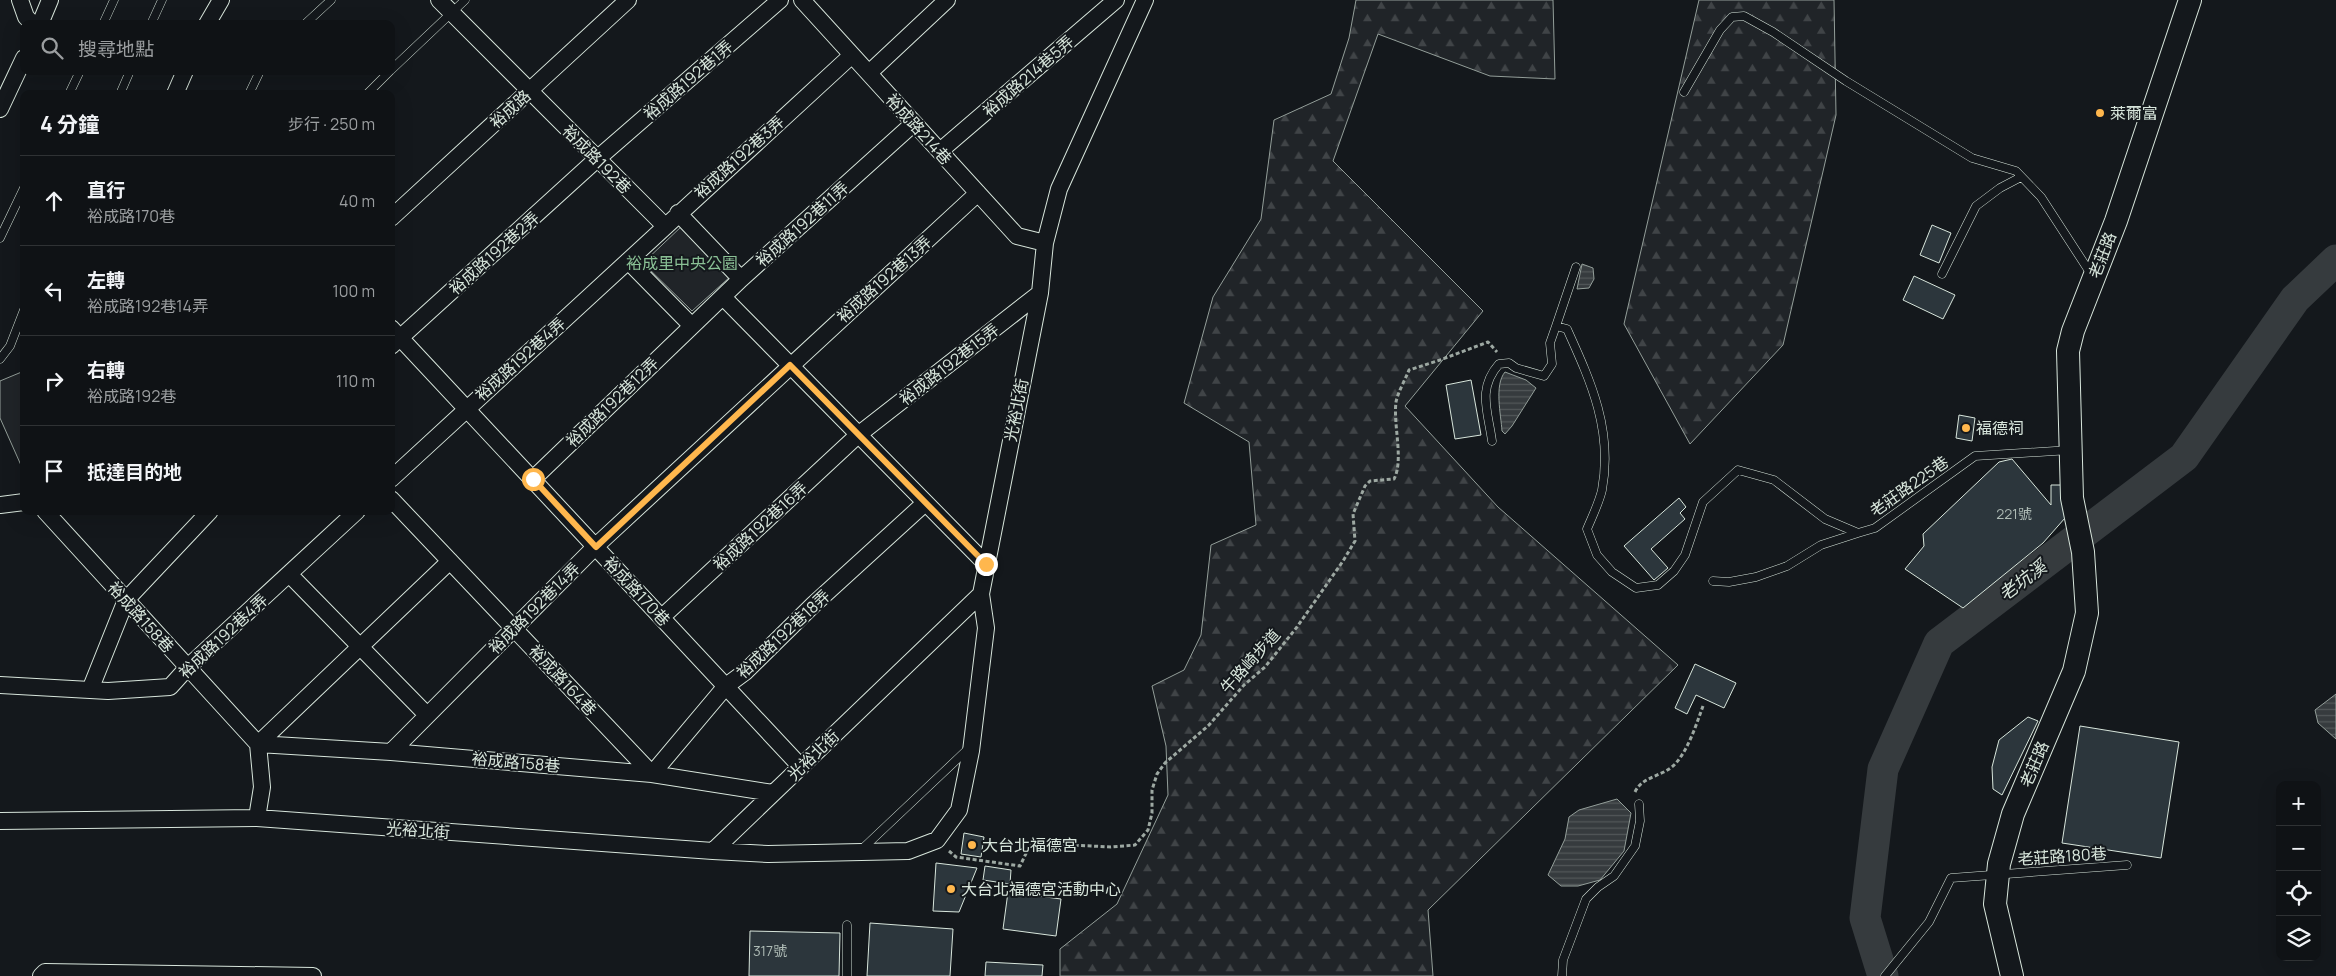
<!DOCTYPE html>
<html lang="zh-TW">
<head>
<meta charset="utf-8">
<style>
  :root { --surface:#0f1215; --page:#1d2022; --text:#f1f3f6; --muted:#9b9ea0; --line:#2f3234 }
  body { margin:0; font-family:Manrope,"Noto Sans TC",sans-serif; background:var(--page); color:var(--text) }
  .controls { position:absolute; right:15px; bottom:15px; display:grid; overflow:hidden; border-radius:10px; box-shadow:0 5px 20px #0002 }
  .controls button { width:45px; height:45px; display:grid; place-items:center; padding:0; border:0; border-bottom:1px solid var(--line); background:var(--surface); color:var(--text); font:25px sans-serif }
  .stop { position:absolute; width:15px; height:15px; margin:-11px; border:4px solid #ffb74d; border-radius:50%; background:#fff }
  .stop.end { background:#ffb74d; border-color:#fff; box-shadow:0 1px 5px #0008 }
  .list { margin:0; padding:0; list-style:none }
  h2 { display:flex; justify-content:space-between; align-items:center; height:65px; margin:0; padding:0 20px; font-size:21px }
  h2 small { font-size:16px; font-weight:400; color:var(--muted) }
  .list li { display:grid; grid-template-columns:32px 1fr auto; gap:15px; align-items:center; box-sizing:border-box; height:90px; padding:0 20px; border-top:1px solid var(--line) }
  .list b { display:block; font-size:19px; white-space:nowrap }
  .list p { margin:0; font-size:16px; white-space:nowrap; color:var(--muted) }
  .list em { font-size:16px; font-style:normal; color:var(--muted) }
  .icon { flex:none; width:28px; height:28px; fill:none; stroke:currentColor; stroke-width:2; stroke-linecap:round; stroke-linejoin:round }
  .map { position:relative; flex:none; width:2336px; height:976px; overflow:hidden }
  .search { position:absolute; background:var(--surface); box-shadow:0 5px 20px #0002; left:20px; top:20px; width:375px; height:55px; display:flex; align-items:center; gap:12px; box-sizing:border-box; padding:0 18px; border-radius:10px; color:var(--muted); font-size:19px }
  .panel { position:absolute; background:var(--surface); box-shadow:0 5px 20px #0002; left:20px; top:90px; width:375px; height:425px; border-radius:10px }
  .map>svg:first-child { display:block }
  .green { fill:#202428; stroke:#939e99 }
  .forest { fill:url(#forest-firs); stroke:#939e99 }
  .water { fill:url(#water-rules); stroke:#939e99 }
  .lines { fill:none; stroke-linecap:round; stroke-linejoin:round }
  .river { stroke:#363b3e; stroke-width:31 }
  .building { fill:#2c363c; stroke:#d8e6dc }
  .lane-casing { stroke:#d8e6dc; stroke-width:9 }
  .street-casing { stroke:#d8e6dc; stroke-width:18 }
  .secondary-casing { stroke:#d8e6dc; stroke-width:24 }
  .path { stroke:#9da8a2; stroke-width:3; stroke-dasharray:4 2.5; stroke-linecap:butt }
  .lane { stroke:#14181c; stroke-width:8 }
  .street { stroke:#14181c; stroke-width:16 }
  .secondary { stroke:#14181c; stroke-width:22 }
  .route { stroke:#ffb74d; stroke-width:6 }
  .poi-dot { fill:#ffb74d; stroke:#14181c; stroke-width:2 }
  .labels { text-anchor:middle; dominant-baseline:central; stroke-width:4; stroke-linejoin:round; paint-order:stroke }
  .number-label { font-size:14px; fill:#adbab4 }
  .street-label { font-size:16px; fill:#d8e6dc; stroke:#14181c }
  .poi-label { font-size:16px; fill:#d8e6dc; stroke:#14181c; text-anchor:start }
  .park-label { font-size:16px; fill:#8ac095; stroke:#14181c }
  .water-label { font-size:18px; font-style:italic; fill:#d8e6dc; stroke:#14181c }
</style>
</head>
<body>
<div class="map">
<svg width="2336" height="976" viewBox="0 0 2336 976">
  <defs>
    <pattern id="forest-firs" width="22" height="20" patternUnits="userSpaceOnUse" patternTransform="scale(1.25)"><rect width="22" height="20" fill="#202428"/><path d="M5 1l3.5 6h-7zM16 11l3.5 6h-7z" fill="#404447"/></pattern>
    <pattern id="water-rules" width="6" height="5" patternUnits="userSpaceOnUse" patternTransform="scale(1.25)"><rect width="6" height="5" fill="#363b3e"/><path d="M0 2.5h6" fill="none" stroke="#525759"/></pattern>
  </defs>
  <rect width="100%" height="100%" fill="#14181c"/>
  <path class="green" d="M683,225L731,276L692,311L643,263Z
    M24,371V472L0,418V381Z"/>
  <path class="forest" d="M1356,0H1553L1555,79L1490,76L1378,34L1333,161L1483,311L1405,406L1498,507L1678,665L1428,910L1433,976H1060V949L1117,904L1168,795L1166,746L1152,686L1184,670L1201,635L1211,545L1256,525L1249,442L1184,403L1213,297L1261,219L1274,120L1331,94L1349,38Z
    M1699,0H1834L1836,115L1783,345L1690,444L1624,324Z"/>
  <path class="water" d="M1582,264L1593,268L1594,279L1589,288L1577,289Z
    M1505,372L1526,380L1536,388L1512,426L1505,434L1502,431C1501,415 1494,385 1505,372Z
    M2336,694V739L2318,723L2315,710Z
    M1617,799L1631,813L1624,851L1600,880L1578,886H1561L1548,875L1565,839L1569,817L1579,810Z"/>
  <g class="lines">
    <path class="river" d="M1883,976L1865,918L1883,769L1939,643L2184,457L2295,299L2336,260"/>
  </g>
  <path class="building" d="M1932,225L1951,233L1939,263L1920,255Z
    M1914,276L1955,295L1943,319L1903,300Z
    M1471,380L1481,435L1455,439L1446,385Z
    M1959,415L1975,418L1972,441L1956,438Z
    M2012,459L2051,505V485H2061L2065,518L2043,543L1963,608L1905,569L1924,546L1923,534L1999,462Z
    M1679,498L1686,507L1680,513L1685,519L1651,549L1668,568L1654,580L1624,546Z
    M1695,664L1736,683L1724,708L1696,695L1687,714L1675,708Z
    M2028,717L2038,721L2002,795L1993,789L1992,767L1999,740Z
    M2080,726L2179,742L2161,858L2062,843Z
    M964,833L984,837L981,857L961,854Z
    M936,863L977,868L959,912L933,911Z
    M985,866L1011,870L1010,884L983,880Z
    M1008,892L1061,899L1056,936L1003,929Z
    M870,923L953,929L950,976H867Z
    M750,931L840,933L839,976H749Z
    M986,962L1043,965L1042,976H985Z"/>
  <g class="lines">
    <g class="lane-casing">
      <path id="lane" d="M103,24L114,0
        M151,24L162,0
        M305,24L331,0
        M391,70L465,0
        M1684,92L1720,30L1732,17L1744,16L1773,32L1846,81L1972,158L2016,171L2041,197L2091,274
        M69,94L80,71
        M120,94L130,71
        M249,94L260,71
        M367,94L390,71
        M0,238L24,188
        M1942,274L1976,206L2000,188L2021,177
        M1556,326L1576,267
        M0,359L10,346L24,310
        M1492,441C1488,411 1477,389 1499,364L1509,363L1516,368L1544,376L1552,364L1550,343L1556,326L1567,329C1591,382 1613,430 1602,490C1599,503 1592,517 1587,529L1597,555L1612,572L1636,588L1658,585L1674,571L1685,555L1703,502L1738,470L1774,480L1825,519L1858,533L1875,528L1975,456L2070,450
        M1713,581L1729,582L1756,577L1787,566L1821,545L1858,533
        M860,851L968,749
        M847,976V925
        M1562,976L1563,960L1586,899L1598,887L1614,876L1635,846L1640,821L1639,804
        M1885,976L1929,922L1951,878L2127,865"/>
    </g>
    <g class="street-casing">
      <path id="street" d="M20,0L26,17L33,24
        M439,0L665,226
        M802,0L1017,236L1045,243
        M40,24L50,0
        M207,24L221,0
        M869,73L947,0
        M175,94L185,71
        M0,109L24,58
        M940,151L1116,0
        M678,213L741,279
        M391,218L628,0
        M628,261L692,326
        M723,297L986,564
        M391,328L801,767
        M391,346L597,159L780,0
        M391,479L852,55
        M533,479L741,279L914,123
        M391,499L652,774L726,686L745,672L813,605L925,503
        M0,505L24,502
        M45,511L258,744L391,752L652,774L773,793
        M289,574L427,715
        M662,617L858,435L1040,293
        M0,685L108,691L170,687L188,667L357,511
        M90,690L126,600L210,511
        M391,752L598,544L978,193
        M257,818L262,787L258,744L450,561
        M0,821L257,818L713,851L768,854L908,851L937,840L959,810L971,751L986,628L981,594L1040,293L1045,243L1059,189L1145,0
        M713,851L981,594
        M41,976L45,972L313,976"/>
    </g>
    <g class="secondary-casing">
      <path id="secondary" d="M2012,976L1995,904L1999,864L2013,814L2074,671L2087,613L2083,552L2072,498L2068,351L2073,331L2116,221L2190,0"/>
    </g>
    <path class="path" d="M1635,792C1643,775 1664,777 1676,763C1689,748 1696,725 1703,706
      M949,851L956,857L1020,866L1031,843L1111,847L1135,845L1148,830L1152,813V790L1157,774L1165,763L1209,725L1244,685L1265,667L1297,627L1343,561L1355,541L1353,514L1365,486L1370,481L1394,479C1404,460 1393,425 1396,402C1398,392 1405,380 1409,370L1440,360L1488,342L1497,352"/>
    <use href="#lane" class="lane"/>
    <use href="#street" class="street"/>
    <use href="#secondary" class="secondary"/>
  </g>
  <g class="lines">
    <path class="route" d="M533,479L596,547L790,365L986,564"/>
  </g>
  <g class="poi-dot">
    <circle cx="2100" cy="113" r="5"/>
    <circle cx="1966" cy="428" r="5"/>
    <circle cx="972" cy="845" r="5"/>
    <circle cx="951" cy="889" r="5"/>
  </g>
  <g class="labels">
    <g class="number-label">
      <text x="2014" y="513">221號</text>
      <text x="770" y="950">317號</text>
    </g>
    <g class="street-label">
      <text transform="translate(1028 76) rotate(-41)">裕成路214巷5弄</text>
      <text transform="translate(688 80) rotate(-41)">裕成路192巷1弄</text>
      <text transform="translate(510 109) rotate(-42)">裕成路</text>
      <text transform="translate(919 129) rotate(48)">裕成路214巷</text>
      <text transform="translate(739 157) rotate(-42)">裕成路192巷3弄</text>
      <text transform="translate(597 159) rotate(45)">裕成路192巷</text>
      <text transform="translate(802 224) rotate(-42)">裕成路192巷11弄</text>
      <text transform="translate(494 253) rotate(-42)">裕成路192巷2弄</text>
      <text transform="translate(2102 255) rotate(-69)">老莊路</text>
      <text transform="translate(884 279) rotate(-42)">裕成路192巷13弄</text>
      <text transform="translate(520 359) rotate(-42)">裕成路192巷4弄</text>
      <text transform="translate(949 364) rotate(-38)">裕成路192巷15弄</text>
      <text transform="translate(612 402) rotate(-44)">裕成路192巷12弄</text>
      <text transform="translate(1016 410) rotate(-79)">光裕北街</text>
      <text transform="translate(1909 486) rotate(-35)">老莊路225巷</text>
      <text transform="translate(760 526) rotate(-43)">裕成路192巷16弄</text>
      <text transform="translate(637 591) rotate(47)">裕成路170巷</text>
      <text transform="translate(534 608) rotate(-45)">裕成路192巷14弄</text>
      <text transform="translate(141 617) rotate(48)">裕成路158巷</text>
      <text transform="translate(783 634) rotate(-43)">裕成路192巷18弄</text>
      <text transform="translate(223 636) rotate(-43)">裕成路192巷4弄</text>
      <text transform="translate(1250 661) rotate(-48)">牛路崎步道</text>
      <text transform="translate(563 680) rotate(47)">裕成路164巷</text>
      <text transform="translate(813 755) rotate(-44)">光裕北街</text>
      <text transform="translate(516 762) rotate(5)">裕成路158巷</text>
      <text transform="translate(2034 764) rotate(-67)">老莊路</text>
      <text transform="translate(418 830) rotate(4)">光裕北街</text>
      <text transform="translate(2062 856) rotate(-4)">老莊路180巷</text>
    </g>
    <g class="poi-label">
      <text x="2110" y="113">萊爾富</text>
      <text x="1976" y="428">福德祠</text>
      <text x="982" y="845">大台北福德宮</text>
      <text x="961" y="889">大台北福德宮活動中心</text>
    </g>
    <g class="park-label">
      <text x="682" y="263">裕成里中央公園</text>
    </g>
    <g class="water-label">
      <text transform="translate(2022 580) rotate(-37)">老坑溪</text>
    </g>
  </g>
</svg>
<div class="controls">
<button>+</button>
<button>−</button>
<button><svg class="icon" aria-label="locate" viewBox="0 0 24 24"><circle cx="12" cy="12" r="6"/><path d="M12 2v4M12 18v4M2 12h4M18 12h4"/></svg></button>
<button><svg class="icon" aria-label="layers" viewBox="0 0 24 24"><path d="M12 4l9 5-9 5-9-5zM3 14l9 5 9-5"/></svg></button>
</div>
<div class="stop" style="left:533px;top:479px"></div>
<div class="stop end" style="left:986px;top:564px"></div>
<div class="search"><svg class="icon" aria-label="search" viewBox="0 0 24 24"><circle cx="10" cy="10" r="6"/><path d="M15 15l6 6"/></svg>搜尋地點</div>
<section class="panel">
<h2>4 分鐘<small>步行 · 250 m</small></h2>
<ul class="list">
<li><svg class="icon" aria-label="ahead" viewBox="0 0 24 24"><path d="M12 20V5M6 11l6-6 6 6"/></svg><div><b>直行</b><p>裕成路170巷</p></div><em>40 m</em></li>
<li><svg class="icon" aria-label="left" viewBox="0 0 24 24"><path d="M17 20v-9H6M10 6l-5 5 5 5"/></svg><div><b>左轉</b><p>裕成路192巷14弄</p></div><em>100 m</em></li>
<li><svg class="icon" aria-label="right" viewBox="0 0 24 24"><path d="M7 20v-9h11M14 6l5 5-5 5"/></svg><div><b>右轉</b><p>裕成路192巷</p></div><em>110 m</em></li>
<li><svg class="icon" aria-label="arrive" viewBox="0 0 24 24"><path d="M6 21V4h12l-3 4 3 4H6"/></svg><div><b>抵達目的地</b></div></li>
</ul>
</section>
</div>
</body>
</html>
